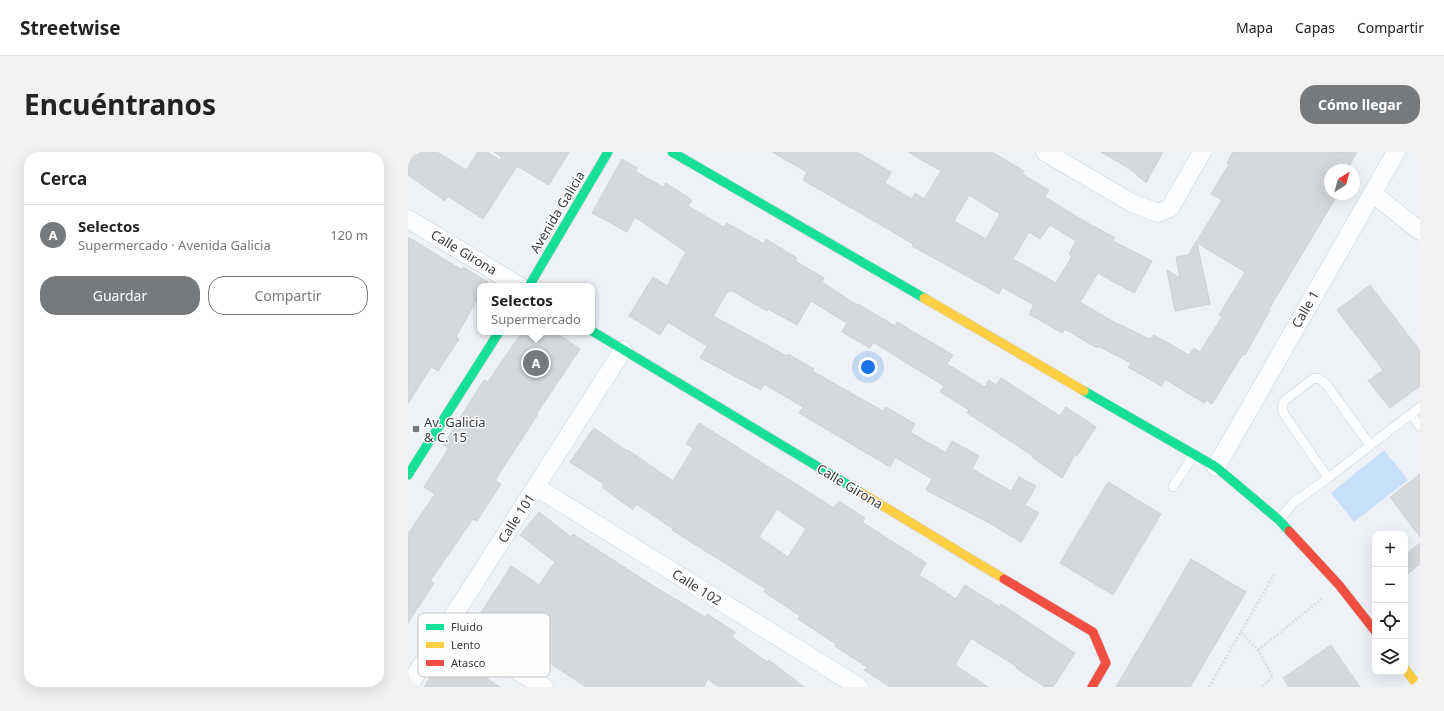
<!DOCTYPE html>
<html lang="es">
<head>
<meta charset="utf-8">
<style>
  :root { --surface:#fff; --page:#f2f2f2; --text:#222; --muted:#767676; --line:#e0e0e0; --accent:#777a7d }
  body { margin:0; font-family:"Noto Sans",sans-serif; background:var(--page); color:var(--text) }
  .controls { position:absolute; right:12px; bottom:12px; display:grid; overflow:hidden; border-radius:8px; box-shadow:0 4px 16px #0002 }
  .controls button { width:36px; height:36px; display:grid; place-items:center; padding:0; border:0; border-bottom:1px solid var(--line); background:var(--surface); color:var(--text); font:20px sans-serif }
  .compass { position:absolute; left:916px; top:12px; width:36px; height:36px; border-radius:50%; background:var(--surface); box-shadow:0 4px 16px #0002; rotate:37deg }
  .you { position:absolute; left:460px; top:215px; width:14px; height:14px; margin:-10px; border:3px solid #fff; border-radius:50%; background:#1a73e8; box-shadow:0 0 0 6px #1a73e833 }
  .badge { display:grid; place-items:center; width:26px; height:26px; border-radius:50%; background:var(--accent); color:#fff; font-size:13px; font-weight:700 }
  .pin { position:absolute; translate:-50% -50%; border:2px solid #fff; box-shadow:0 1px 4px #0006 }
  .popup { position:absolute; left:69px; top:131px; width:118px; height:52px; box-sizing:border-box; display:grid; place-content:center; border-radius:8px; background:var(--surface); filter:drop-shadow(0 1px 3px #0005); font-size:13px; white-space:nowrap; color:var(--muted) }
  .popup b { font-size:15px; color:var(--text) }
  .popup::after { content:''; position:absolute; left:50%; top:100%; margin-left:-8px; border:8px solid transparent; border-top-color:var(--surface) }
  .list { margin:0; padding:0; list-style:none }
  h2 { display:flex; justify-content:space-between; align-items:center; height:52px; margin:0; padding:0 16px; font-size:17px }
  h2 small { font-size:13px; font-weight:400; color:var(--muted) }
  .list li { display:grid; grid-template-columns:26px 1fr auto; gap:12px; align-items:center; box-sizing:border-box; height:60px; padding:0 16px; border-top:1px solid var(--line) }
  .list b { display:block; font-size:15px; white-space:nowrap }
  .list p { margin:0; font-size:13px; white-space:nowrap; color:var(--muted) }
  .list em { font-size:13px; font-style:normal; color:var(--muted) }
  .actions { display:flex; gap:8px; padding:12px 16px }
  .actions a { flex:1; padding:9px 0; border:1px solid var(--accent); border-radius:16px; text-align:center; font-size:14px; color:var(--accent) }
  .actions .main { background:var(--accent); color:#fff }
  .icon { flex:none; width:22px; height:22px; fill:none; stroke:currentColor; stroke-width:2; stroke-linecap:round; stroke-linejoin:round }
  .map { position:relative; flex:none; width:1012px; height:535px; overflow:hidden; border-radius:16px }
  header { display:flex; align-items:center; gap:24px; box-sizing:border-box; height:56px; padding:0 20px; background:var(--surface); border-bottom:1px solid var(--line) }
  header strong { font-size:19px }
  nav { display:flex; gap:22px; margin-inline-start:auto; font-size:14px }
  .intro { display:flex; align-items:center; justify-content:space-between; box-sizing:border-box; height:96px; padding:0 24px }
  h1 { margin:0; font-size:28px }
  .button { padding:10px 18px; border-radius:16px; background:var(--accent); color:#fff; font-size:14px; font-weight:700 }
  main { display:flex; gap:24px; padding:0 24px }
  aside { flex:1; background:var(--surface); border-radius:16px; box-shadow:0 4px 16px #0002 }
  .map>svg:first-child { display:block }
  .green { fill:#c7dffa }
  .building { fill:#d6d9dc; stroke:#ced1d4; fill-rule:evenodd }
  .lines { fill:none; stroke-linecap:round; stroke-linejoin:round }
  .lane-casing { stroke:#cccfd2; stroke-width:10 }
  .street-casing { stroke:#cccfd2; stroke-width:19 }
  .fast-casing { stroke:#cccfd2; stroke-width:10 }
  .slow-casing { stroke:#cccfd2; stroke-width:10 }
  .jam-casing { stroke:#cccfd2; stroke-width:10 }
  .path { stroke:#dbddde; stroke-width:2.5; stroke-dasharray:2 2; stroke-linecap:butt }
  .lane { stroke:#fcfdfe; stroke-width:9 }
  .street { stroke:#fcfdfe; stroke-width:18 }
  .fast { stroke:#16e098; stroke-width:9 }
  .slow { stroke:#ffcf43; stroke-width:9 }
  .jam { stroke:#f24e42; stroke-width:9 }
  .poi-dot { fill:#777a7d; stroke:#fefefe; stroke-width:1.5 }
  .labels { text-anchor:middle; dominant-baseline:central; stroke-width:3; stroke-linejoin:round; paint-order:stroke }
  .street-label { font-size:13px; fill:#373a3c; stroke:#fefefe }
  .poi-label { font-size:13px; fill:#373a3c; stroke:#fefefe; text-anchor:start }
  .key { fill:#fefefe; stroke:#c2c3c4; stroke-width:1 }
  .key-label { font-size:11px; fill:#373a3c }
</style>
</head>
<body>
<header>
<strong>Streetwise</strong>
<nav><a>Mapa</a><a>Capas</a><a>Compartir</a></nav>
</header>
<div class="intro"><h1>Encuéntranos</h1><a class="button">Cómo llegar</a></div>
<main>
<aside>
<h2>Cerca<small></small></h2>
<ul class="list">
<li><span class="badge">A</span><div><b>Selectos</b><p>Supermercado · Avenida Galicia</p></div><em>120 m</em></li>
</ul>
<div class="actions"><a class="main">Guardar</a><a>Compartir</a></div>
</aside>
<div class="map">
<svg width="1012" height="535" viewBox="0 0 1012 535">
  <rect width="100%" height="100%" fill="#eef2f6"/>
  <path class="green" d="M976,298L1000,328L946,370L923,341Z"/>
  <path class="building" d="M0,0H29L58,18L70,0H79L92,8L94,5L86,0H161L141,33L109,14L75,67L40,44L37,49L0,23Z
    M364,0H449L483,20L477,31L504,47L507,41L516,47L533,19L500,0H584L616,19L614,22L641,38L637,45L686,75V74L707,86L705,89L744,109L726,141L690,121L672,150L711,173V172L741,187V186L743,187L746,183L781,203L786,196L792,200L814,165L811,163L837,120L789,91L802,152L767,159L759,118L772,126L768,105L780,103L814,48L803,42L821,12L819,11L825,0H949L939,18H922V42H930L861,157L862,158L837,203L835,202L804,252L798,248L796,251L757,227L753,234L720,215L723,211L690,194L689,196L657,177L654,181L621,162L626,153L594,135L591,142L504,94L505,92L490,83L395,28L399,20ZM561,43L592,62L578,87L546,69ZM642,73L668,89L661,102L664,104L648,131L605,107L621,80L632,87Z
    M693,0H755L738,31L722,17Z
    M214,7L229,16L227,19L255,35L258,31L284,48L280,54L316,75L319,71L356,92L358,87L389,106L387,109L416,126L414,130L449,153L450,152L487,174L489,170L545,203L539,212L577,235L581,228L588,233L593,226L652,264L658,255L688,275L669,304L667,303L654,326L624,305L625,304L559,261L561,258L532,240L536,234L465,190L462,196L434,180L439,171L403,149L389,173L360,157L359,159L323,138L322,140L320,139L305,164L379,204L380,202L406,217L404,219L475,259L478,255L507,272L502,280L538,301L544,289L571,304L564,317L603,339L611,325L628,334L617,353L631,361L613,390L583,372L518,338L524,327L487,305L482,315L391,261L395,255L356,232L353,238L292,206L299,194L260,170L252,183L221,164L245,125L259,134L278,100L227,65L219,80L184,61Z
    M0,85L54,118L55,115L80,130L77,134H72V142L48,185L51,187L30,219L23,215L0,252Z
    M962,133L1012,199V234L982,256L960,229L975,218L929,158Z
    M114,180H147L172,197L129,261L130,262L87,328L93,332L69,369L65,367L22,429L26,431L0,471V382L27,342L16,335L41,296L35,293L76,228L80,230Z
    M291,271L426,356L431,349L457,366L454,370L518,411L511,423L548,447L557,433L592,455L593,452L667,501L645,535H637L608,516L609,515L563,486L547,513L580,535H482L456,518L459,515L427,494L428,492L390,467L392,464L356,440L358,437L264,378L265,377L228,352L225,358L194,335L196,332L162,310L186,276L219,299L220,298L265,329L285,296L278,292ZM369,357L398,377L380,405L351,385Z
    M1012,322V385L982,345Z
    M700,330L753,362L705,443L652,411Z
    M131,360L163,385L165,382L239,430L297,465L299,462L327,480L324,485L359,510L361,508L396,535H311L300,527L296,535H178L71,464L103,414L131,433L147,410L112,383Z
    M1012,391V412L997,424V403Z
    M783,407L838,440L782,535H708Z
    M923,493L952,535H881L875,526Z
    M38,500L92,535H16Z"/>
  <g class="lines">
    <g class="lane-casing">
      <path id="lane" d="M1003,262L1012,274
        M920,326L876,262L874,255L876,249L906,226L912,227L918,232L962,293
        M765,335L786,302
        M871,368L885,351L920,326L1012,255"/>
    </g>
    <g class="street-casing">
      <path id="street" d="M637,0L724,51L750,61L762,56L794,0
        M964,41L1012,79
        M0,67L111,134
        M808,315L988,0
        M128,335L451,535
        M38,475L136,535
        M0,535L215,198"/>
    </g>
    <g class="fast-casing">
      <path id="fast" d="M264,0L516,146
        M121,134L200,0
        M184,179L452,340
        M676,239L808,315L871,368L881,379
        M0,323L91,180"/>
    </g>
    <g class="slow-casing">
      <path id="slow" d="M516,146L676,239
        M452,340L596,427
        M997,517L1011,535"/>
    </g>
    <g class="jam-casing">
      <path id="jam" d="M881,379L931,433L967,479
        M596,427L685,480L698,511L684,535"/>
    </g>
    <path class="path" d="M833,480L850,498L865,525L853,535
      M850,498L915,446
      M801,535L867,421"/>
    <use href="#lane" class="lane"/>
    <use href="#street" class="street"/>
    <use href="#fast" class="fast"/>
    <use href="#slow" class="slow"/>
    <use href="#jam" class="jam"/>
  </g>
  <rect class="poi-dot" x="4" y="273" width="8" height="8" rx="2"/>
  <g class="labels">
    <g class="street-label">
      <text transform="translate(149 60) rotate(-59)">Avenida Galicia</text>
      <text transform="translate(56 100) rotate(31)">Calle Girona</text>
      <text transform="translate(897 157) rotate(-60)">Calle 1</text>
      <text transform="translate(442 334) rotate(31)">Calle Girona</text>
      <text transform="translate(108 366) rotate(-57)">Calle 101</text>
      <text transform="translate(289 435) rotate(32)">Calle 102</text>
    </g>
    <g class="poi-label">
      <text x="16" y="270">Av. Galicia<tspan x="16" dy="15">&amp; C. 15</tspan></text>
    </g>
  </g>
  <rect x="10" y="461" width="132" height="64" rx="6" class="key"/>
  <rect x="18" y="472" width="18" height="6" fill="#16e098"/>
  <rect x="18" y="490" width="18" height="6" fill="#ffcf43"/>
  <rect x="18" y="508" width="18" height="6" fill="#f24e42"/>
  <g class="key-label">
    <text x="43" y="479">Fluido</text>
    <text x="43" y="497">Lento</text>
    <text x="43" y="515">Atasco</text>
  </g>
</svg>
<div class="controls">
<button>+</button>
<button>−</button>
<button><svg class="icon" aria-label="locate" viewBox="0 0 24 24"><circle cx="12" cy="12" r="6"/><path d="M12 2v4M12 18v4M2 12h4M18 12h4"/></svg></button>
<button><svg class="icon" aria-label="layers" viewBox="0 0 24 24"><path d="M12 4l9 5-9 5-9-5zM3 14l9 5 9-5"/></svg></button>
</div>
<svg class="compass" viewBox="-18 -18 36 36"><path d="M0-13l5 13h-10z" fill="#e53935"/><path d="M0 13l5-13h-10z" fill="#767676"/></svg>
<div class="you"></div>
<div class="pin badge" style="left:128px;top:211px">A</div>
<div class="popup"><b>Selectos</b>Supermercado</div>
</div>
</main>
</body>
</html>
